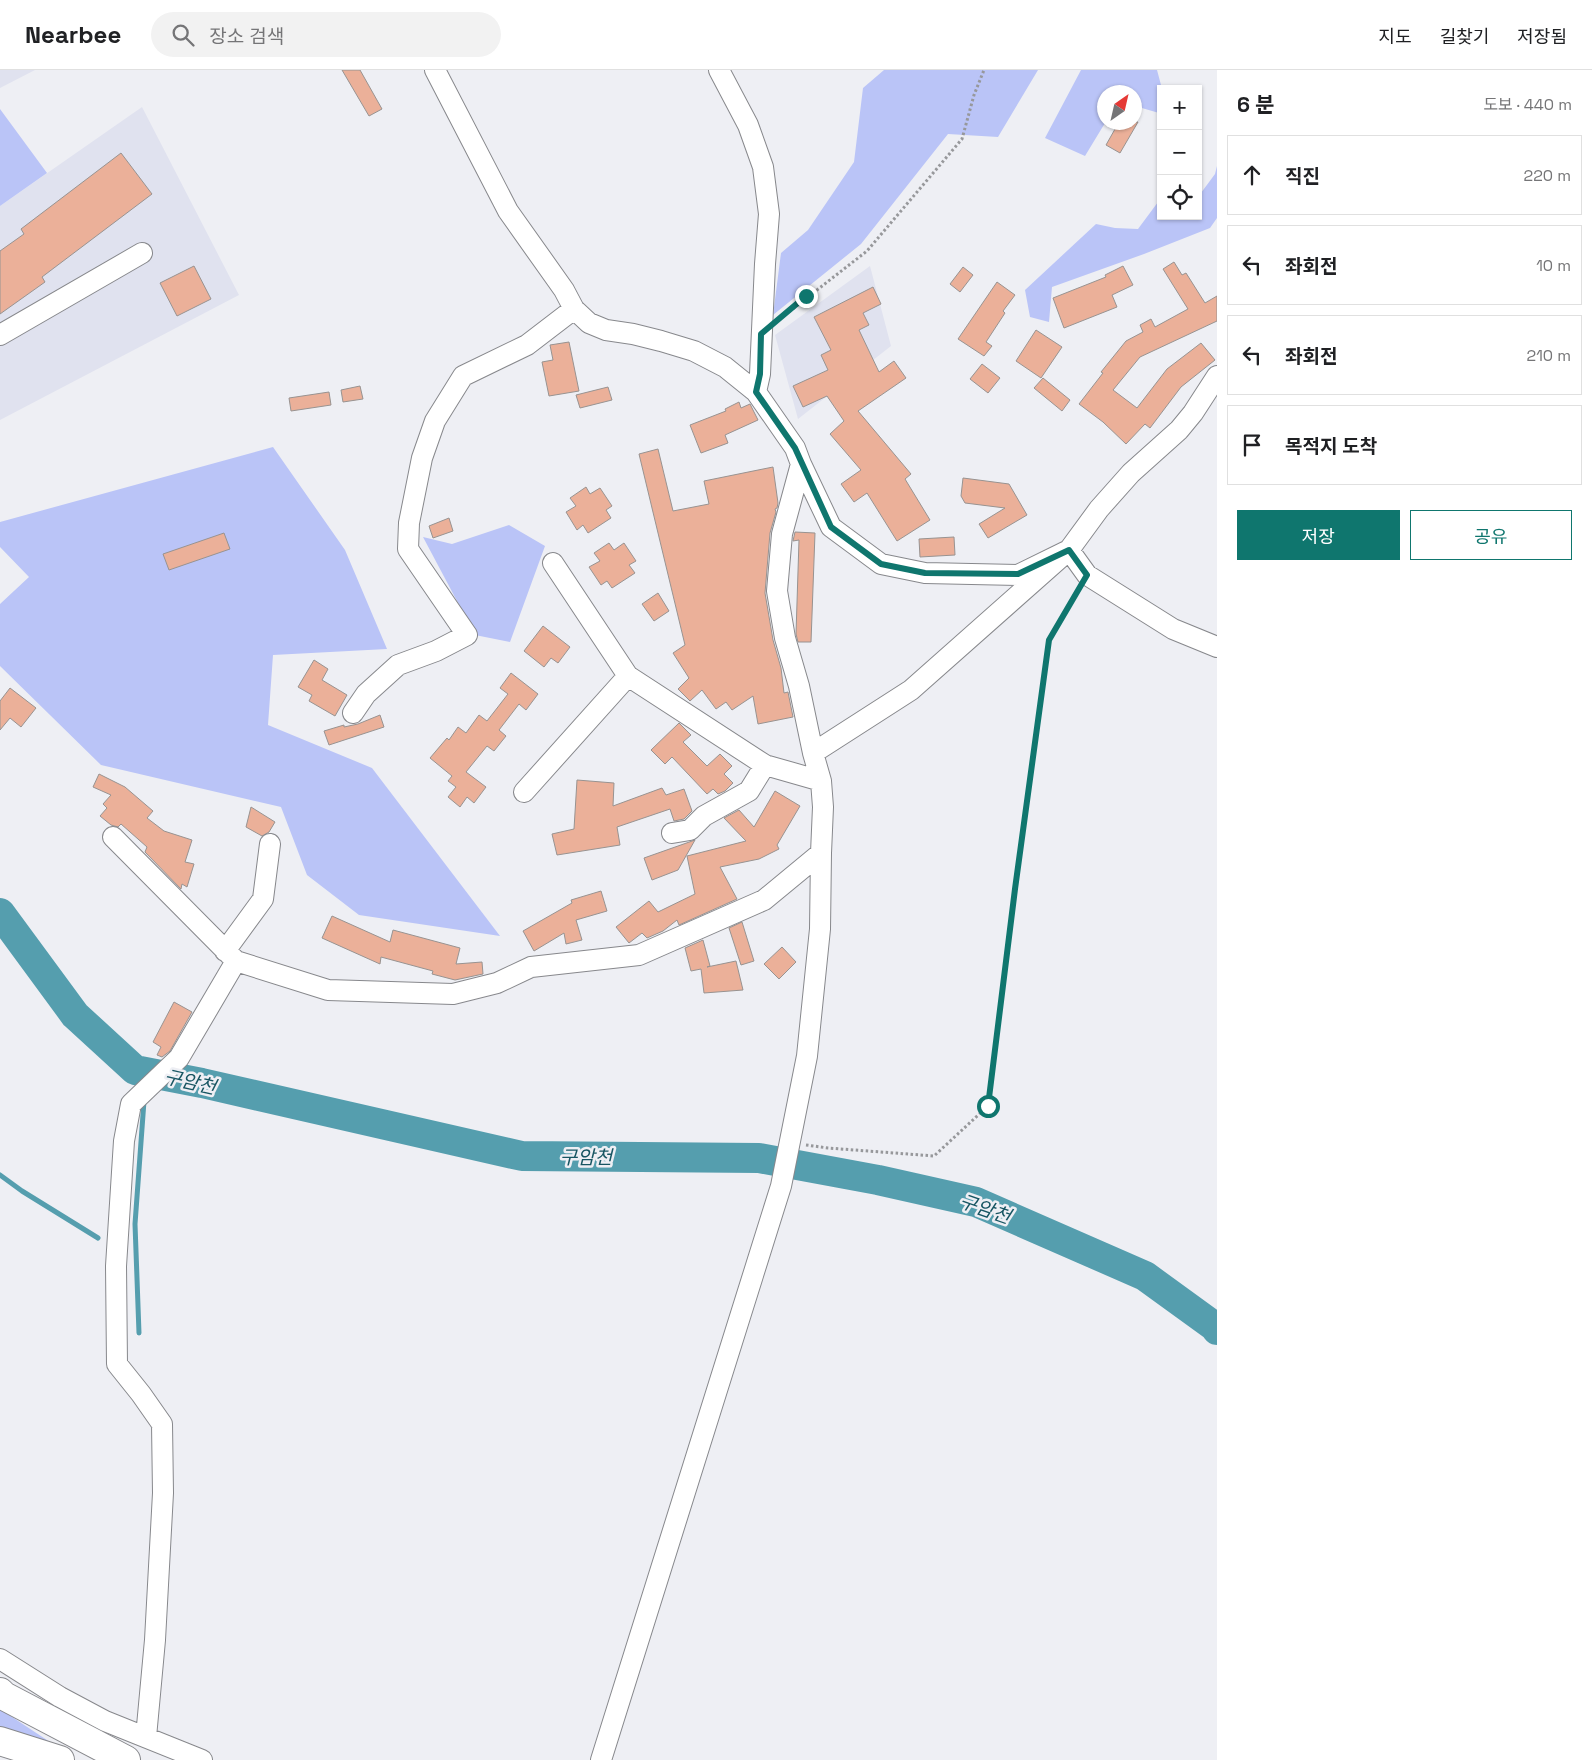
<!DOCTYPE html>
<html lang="ko">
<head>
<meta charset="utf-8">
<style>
  :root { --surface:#fff; --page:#f2f2f2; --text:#202124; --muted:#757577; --line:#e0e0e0; --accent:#0f766e }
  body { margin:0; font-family:"Space Grotesk","Noto Sans KR",sans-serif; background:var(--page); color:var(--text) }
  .controls { position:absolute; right:15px; top:15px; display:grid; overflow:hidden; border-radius:0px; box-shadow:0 1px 4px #0004 }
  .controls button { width:45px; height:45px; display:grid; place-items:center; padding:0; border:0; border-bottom:1px solid var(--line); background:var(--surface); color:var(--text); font:25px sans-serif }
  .compass { position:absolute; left:1097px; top:15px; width:45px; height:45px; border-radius:50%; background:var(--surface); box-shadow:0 1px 4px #0004; rotate:34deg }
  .stop { position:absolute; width:15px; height:15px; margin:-11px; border:4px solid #0f766e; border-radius:50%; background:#fff }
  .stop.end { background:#0f766e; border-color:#fff; box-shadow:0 1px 5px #0008 }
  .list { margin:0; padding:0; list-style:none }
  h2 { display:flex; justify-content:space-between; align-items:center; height:65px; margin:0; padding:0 20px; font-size:21px }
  h2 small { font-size:16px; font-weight:400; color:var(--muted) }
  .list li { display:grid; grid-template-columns:32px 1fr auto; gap:15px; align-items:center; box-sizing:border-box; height:80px; margin:0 10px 10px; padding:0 10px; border:1px solid var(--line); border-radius:0px }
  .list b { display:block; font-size:19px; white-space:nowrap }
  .list em { font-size:16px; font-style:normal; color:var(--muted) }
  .actions { display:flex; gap:10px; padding:15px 20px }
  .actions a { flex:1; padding:11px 0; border:1px solid var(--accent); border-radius:0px; text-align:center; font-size:18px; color:var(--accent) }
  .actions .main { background:var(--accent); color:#fff }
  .icon { flex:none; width:28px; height:28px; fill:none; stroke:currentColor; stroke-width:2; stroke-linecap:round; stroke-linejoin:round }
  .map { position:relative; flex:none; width:1217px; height:1690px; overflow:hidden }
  header { display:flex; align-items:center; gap:30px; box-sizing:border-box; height:70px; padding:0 25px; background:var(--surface); border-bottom:1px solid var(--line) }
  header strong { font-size:24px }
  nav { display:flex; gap:28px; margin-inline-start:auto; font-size:18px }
  .search { width:350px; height:45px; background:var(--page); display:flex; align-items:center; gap:12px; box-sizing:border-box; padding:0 18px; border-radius:28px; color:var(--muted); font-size:19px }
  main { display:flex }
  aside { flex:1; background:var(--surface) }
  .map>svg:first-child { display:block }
  .built { fill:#e0e2ef }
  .green { fill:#bac4f7 }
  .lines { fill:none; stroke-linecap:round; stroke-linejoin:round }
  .stream { stroke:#559eae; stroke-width:5 }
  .river { stroke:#559eae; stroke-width:30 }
  .building { fill:#ebb099; stroke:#989391 }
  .minor-casing { stroke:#87888c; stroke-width:22 }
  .highway-casing { stroke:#87888c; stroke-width:30 }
  .path { stroke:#97989b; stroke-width:3; stroke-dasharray:2.5 2.5; stroke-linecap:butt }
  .minor { stroke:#fff; stroke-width:20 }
  .highway { stroke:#fff; stroke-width:28 }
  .route { stroke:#0f766e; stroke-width:6 }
  .labels { text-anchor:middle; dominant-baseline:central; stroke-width:5; stroke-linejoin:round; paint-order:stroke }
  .water-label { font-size:19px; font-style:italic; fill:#175562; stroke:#eeeff4 }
</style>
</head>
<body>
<header>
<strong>Nearbee</strong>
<div class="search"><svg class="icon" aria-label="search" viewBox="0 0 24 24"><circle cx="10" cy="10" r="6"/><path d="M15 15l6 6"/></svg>장소 검색</div>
<nav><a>지도</a><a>길찾기</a><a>저장됨</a></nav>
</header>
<main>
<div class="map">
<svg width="1217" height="1690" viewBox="0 0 1217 1690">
  <rect width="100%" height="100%" fill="#eeeff4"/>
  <path class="built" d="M0,0H35L0,18Z
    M142,37L239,225L0,350V136Z
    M870,196L891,276L798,349L775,265Z"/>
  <path class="green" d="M884,0H1038L998,67L948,64L861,174L773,245L781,183L808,160L854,92L863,18Z
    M1081,0H1157L1161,15L1159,43L1135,36L1134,22H1104L1105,53L1085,86L1045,68Z
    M0,39L47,103L0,136Z
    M1217,96V148L1210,158L1144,184L1052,217L1049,252L1030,247L1025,220L1096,154L1115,158L1138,159L1161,128V146H1198V127L1215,104Z
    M273,377L345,480L387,579L273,585L268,655L372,698L500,866L359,845L307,805L281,737L101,695L0,596V534L29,507L0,477V452Z
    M509,455L545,476L510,572L475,565L423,467L452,474Z
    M0,1639L59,1678L0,1659Z"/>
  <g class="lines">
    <path class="stream" d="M145,1013L146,1002
      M0,1105L22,1121L98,1168
      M139,1263L135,1154L144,1031"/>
    <path class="river" d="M0,843L75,945L135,1000L202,1013L522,1086L759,1088L878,1110L976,1132L1145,1206L1214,1256L1217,1260"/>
  </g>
  <path class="building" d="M342,0H360L382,39L369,46Z
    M1119,52H1138L1120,83L1106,75Z
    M121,83L152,124L42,207L45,212L0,244V181L24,164L21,159Z
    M1174,192L1182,205L1186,203L1205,233L1217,226V251L1140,287L1113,320L1137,338L1167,299L1201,273L1215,290L1181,317L1150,358L1145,354L1126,374L1103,352L1079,334L1103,303L1101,302L1126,271L1143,262L1140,255L1151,249L1155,257L1188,239L1163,199Z
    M194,196L211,229L177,246L160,213Z
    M1123,196L1133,215L1112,225L1117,237L1064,258L1053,228L1106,207L1105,205Z
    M963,197L973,205L960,222L950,214Z
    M997,212L1015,225L1003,241L1005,243L986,272L992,276L984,286L958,269Z
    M873,217L881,234L863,243L869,255L859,260L879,302L894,291L906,308L858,341L911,404L905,409L930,450L897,471L867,423L854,432L841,414L861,400L830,364L844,351L827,326L803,337L793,316L828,300L821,285L831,280L814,247Z
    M1036,260L1062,277L1041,308L1016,291Z
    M569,272L579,321L549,326L542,292L553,290L550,275Z
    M982,294L1000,308L988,323L970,309Z
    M1043,308L1070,330L1062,341L1034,318Z
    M360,316L363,329L343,332L341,320Z
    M608,317L612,330L580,338L576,325Z
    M329,322L331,335L291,341L289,328Z
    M739,332L741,338L750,334L758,350L725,365L728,373L701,383L690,355L726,341L725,339Z
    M658,379L673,441L709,434L704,411L773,397L778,433L777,438L775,439L776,442L770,463L765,523L773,570L781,598L784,623L788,622L793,647L758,654L753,626L732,640L726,632L716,639L702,620L690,631L678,619L689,608L673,583L685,575L639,384Z
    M963,408L1009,414L1027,445L988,468L979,454L1005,438L965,433L961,426Z
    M586,417L590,424L600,418L612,436L606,440L611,448L588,463L583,455L577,460L566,442L576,436L570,428Z
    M449,448L453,461L433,468L429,456Z
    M795,462L815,463L811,572H798L796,564L799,470L793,471Z
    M224,463L230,479L169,500L163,484Z
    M954,467L955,485L920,487L919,469Z
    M609,473L614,480L624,473L636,491L629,495L635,503L612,518L607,511L601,515L589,497L600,491L594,483Z
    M658,523L669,541L654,551L642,534Z
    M543,556L570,577L558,593L551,588L544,597L524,581Z
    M314,590L328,599L322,610L347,625L335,646L309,631L312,625L298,617Z
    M511,603L538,624L526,640L519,634L499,660L506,666L494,681L487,676L466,702L486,717L474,733L467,727L460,737L448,727L456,717L448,711L452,706L430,688L447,668L449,670L458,657L466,663L479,645L487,651L508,624L500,618Z
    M10,618L36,638L21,657L10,648L0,660V631Z
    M380,645L384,657L329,675L324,661L344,655V657L358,654Z
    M679,653L691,665L683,672L707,696L720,684L732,696L724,704L733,713L725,721L718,724L713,719L707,724L672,687L665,694L651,680Z
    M99,704L125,717L153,741L147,748L164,761L192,770L185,792L194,794L187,817L182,814L181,819L145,782L147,777L121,754L118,757L111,755L100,746L107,738L103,734L111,725L93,717Z
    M577,710L614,713L613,736L662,718L666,725L684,719L692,741L684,749L674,751L670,739L617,757L620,775L557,785L552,764L574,759Z
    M775,721L800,736L777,775L779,779L759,789L720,797L737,829L679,855L677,850L663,861L647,868L642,863L629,873L616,857L649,831L658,842L695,824L687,786L746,771L724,748L739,740L754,757Z
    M251,737L275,752L269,762L262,766L246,757Z
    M695,770L678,800L652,810L644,788Z
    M601,821L607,841L576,850L582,870L566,874L564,863L534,881L523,861L572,833L571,830Z
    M332,846L390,872L393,860L460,878L456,894L482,892L483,904L455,910L432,904L433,901L381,887L380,894L322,868Z
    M742,852L754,891L741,895L729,858Z
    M703,870L710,896L707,897L736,891L743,920L704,923L701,899L691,901L685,878Z
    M782,877L796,892L779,909L764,894Z
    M174,932L192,942L170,981L162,987L157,985L161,977L153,972Z"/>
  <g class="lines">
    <g class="minor-casing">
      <path id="minor" d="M435,0L508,141L564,220L574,239L589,253L606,260L633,264L661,271L694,281L725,297L756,322
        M0,265L142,183
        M801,394L831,457L881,494L925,503L1018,505L1069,480L1099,439L1131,403L1179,360L1193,343L1217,306
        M553,493L628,606L765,695L821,711
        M353,643L366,624L398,595L436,581L467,565L408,479L409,453L422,388L435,351L463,306L527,275L574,239
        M813,683L911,620L1069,480L1087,505L1173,559L1217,577
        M524,722L628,606
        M672,763L690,760L704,746L749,721L765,695
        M113,767L236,891L328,920L453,924L497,913L531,897L639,885L764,830L821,783
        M225,881L263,829L270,774
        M0,1589L60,1627L105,1651L202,1690
        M146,1667L155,1570L163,1423L162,1354L141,1324L117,1294L116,1196L124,1071L131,1034L179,988L236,891
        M601,1690L781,1116L807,986L820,859L821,783L823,737L821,711L813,683L799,616L785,568L777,521L782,464L801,394L795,378L756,322L760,304L765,194L769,144L763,97L748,55L719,0"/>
    </g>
    <g class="highway-casing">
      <path id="highway" d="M0,1622L4,1626L126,1690
        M0,1671L60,1690"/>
    </g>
    <path class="path" d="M781,248L867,181L962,69L974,25L984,0
      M806,1075L828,1078L934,1086L988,1036L1015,819L1049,570L1079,519"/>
    <use href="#minor" class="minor"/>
    <use href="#highway" class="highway"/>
  </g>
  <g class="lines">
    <path class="route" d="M806,226L761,264L760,304L756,322L795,378L831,457L881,494L925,503L1018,504L1069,480L1087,505L1049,570L1015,819L988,1036"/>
  </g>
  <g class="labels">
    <g class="water-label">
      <text transform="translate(190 1012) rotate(13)">구암천</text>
      <text x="586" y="1087">구암천</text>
      <text transform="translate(985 1139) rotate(19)">구암천</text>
    </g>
  </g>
</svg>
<div class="controls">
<button>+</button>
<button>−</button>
<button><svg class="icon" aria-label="locate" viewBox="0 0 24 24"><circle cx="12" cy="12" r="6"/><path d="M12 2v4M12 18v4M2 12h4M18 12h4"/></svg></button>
</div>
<svg class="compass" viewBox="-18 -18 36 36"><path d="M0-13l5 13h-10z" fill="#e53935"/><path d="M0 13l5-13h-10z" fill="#757577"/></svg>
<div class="stop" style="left:988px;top:1036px"></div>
<div class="stop end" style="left:806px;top:226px"></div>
</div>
<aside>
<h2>6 분<small>도보 · 440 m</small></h2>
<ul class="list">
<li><svg class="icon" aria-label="ahead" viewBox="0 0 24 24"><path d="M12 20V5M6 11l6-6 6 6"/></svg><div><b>직진</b></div><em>220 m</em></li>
<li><svg class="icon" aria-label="left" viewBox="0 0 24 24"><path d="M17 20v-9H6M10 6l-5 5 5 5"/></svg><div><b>좌회전</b></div><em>10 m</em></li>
<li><svg class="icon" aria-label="left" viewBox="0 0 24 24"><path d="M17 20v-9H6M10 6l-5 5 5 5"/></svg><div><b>좌회전</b></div><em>210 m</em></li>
<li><svg class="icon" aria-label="arrive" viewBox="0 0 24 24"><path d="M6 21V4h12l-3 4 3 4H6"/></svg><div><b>목적지 도착</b></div></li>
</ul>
<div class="actions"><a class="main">저장</a><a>공유</a></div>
</aside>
</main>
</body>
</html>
